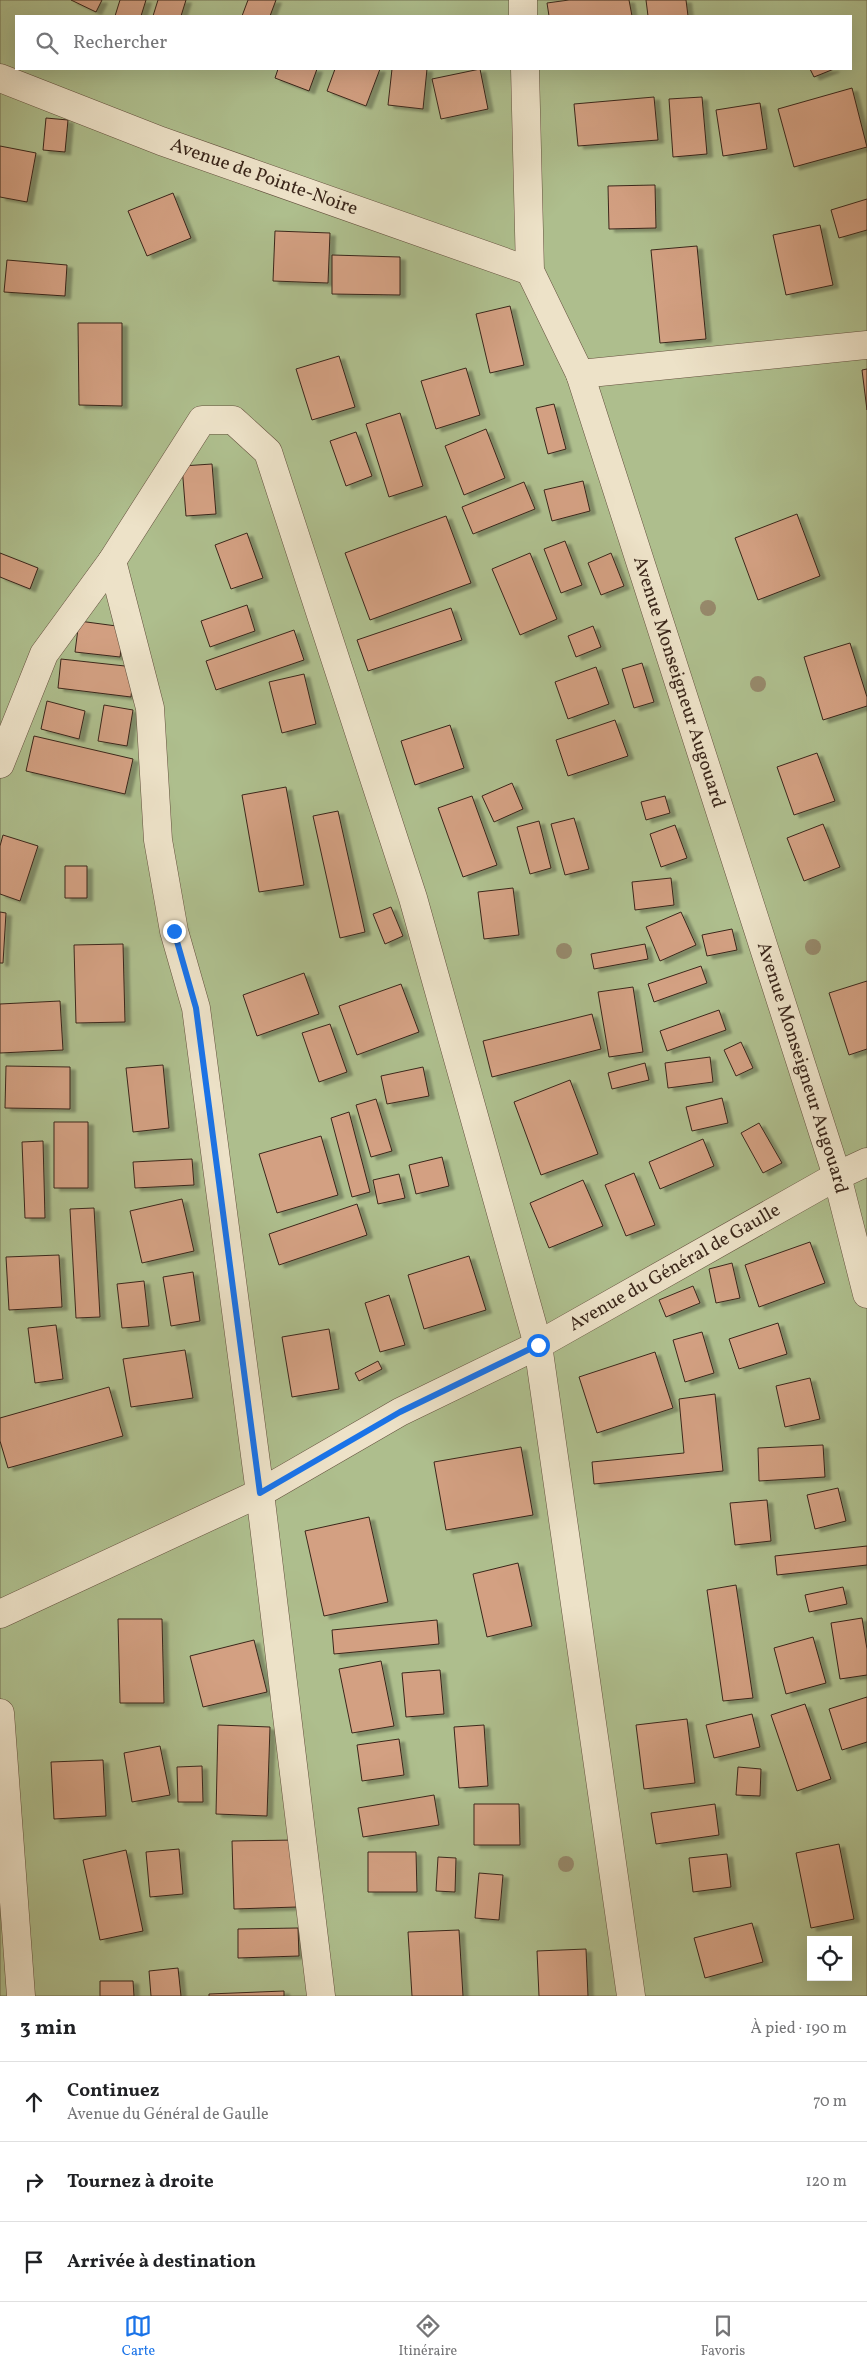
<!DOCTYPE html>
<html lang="fr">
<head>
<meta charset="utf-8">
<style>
  :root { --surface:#fff; --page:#f2f2f2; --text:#202124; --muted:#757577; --line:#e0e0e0; --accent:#1a73e8 }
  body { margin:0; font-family:Vollkorn,serif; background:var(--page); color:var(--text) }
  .controls { position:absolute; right:15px; bottom:15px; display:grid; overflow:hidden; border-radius:0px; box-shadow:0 5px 20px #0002 }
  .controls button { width:45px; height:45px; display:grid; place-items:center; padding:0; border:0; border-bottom:1px solid var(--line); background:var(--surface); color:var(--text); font:25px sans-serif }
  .stop { position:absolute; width:15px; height:15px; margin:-11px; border:4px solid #1a73e8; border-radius:50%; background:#fff }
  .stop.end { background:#1a73e8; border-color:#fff; box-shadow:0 1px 5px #0008 }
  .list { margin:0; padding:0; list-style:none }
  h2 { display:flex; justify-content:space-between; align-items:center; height:65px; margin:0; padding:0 20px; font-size:21px }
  h2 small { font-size:16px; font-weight:400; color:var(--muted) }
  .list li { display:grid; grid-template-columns:32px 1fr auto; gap:15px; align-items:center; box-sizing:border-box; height:80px; padding:0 20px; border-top:1px solid var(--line) }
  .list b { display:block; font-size:19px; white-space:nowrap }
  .list p { margin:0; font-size:16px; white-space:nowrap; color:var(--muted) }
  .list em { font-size:16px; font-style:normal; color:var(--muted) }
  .icon { flex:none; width:28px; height:28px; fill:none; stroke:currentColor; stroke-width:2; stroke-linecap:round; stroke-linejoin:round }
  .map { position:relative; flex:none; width:867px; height:1996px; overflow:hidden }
  .search { position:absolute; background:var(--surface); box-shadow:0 5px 20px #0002; left:15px; right:15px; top:15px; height:55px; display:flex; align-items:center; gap:12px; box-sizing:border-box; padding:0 18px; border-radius:0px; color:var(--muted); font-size:19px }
  .sheet { height:305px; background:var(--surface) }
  nav { display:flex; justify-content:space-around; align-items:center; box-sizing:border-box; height:70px; border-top:1px solid var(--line); background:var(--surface); font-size:14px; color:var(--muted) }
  nav a { display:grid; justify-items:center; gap:2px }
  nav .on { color:var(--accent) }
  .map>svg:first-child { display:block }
  .green { fill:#aebe8d; stroke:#747254; fill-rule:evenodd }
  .building { fill:#d3a082; stroke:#3a261a; filter:url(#shadow) }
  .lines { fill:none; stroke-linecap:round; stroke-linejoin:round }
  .minor-casing { stroke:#64513e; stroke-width:29 }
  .minor { stroke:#ede2c8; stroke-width:28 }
  .tree { fill:#96896b }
  .route { stroke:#1a73e8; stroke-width:6 }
  .labels { text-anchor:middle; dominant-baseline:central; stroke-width:4; stroke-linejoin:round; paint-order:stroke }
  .street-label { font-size:19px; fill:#3a261a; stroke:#ede2c8 }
</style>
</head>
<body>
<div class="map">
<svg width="867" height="1996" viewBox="0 0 867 1996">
  <defs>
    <filter id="shadow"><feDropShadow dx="5.5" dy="3" stdDeviation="1" flood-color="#0004"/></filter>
  </defs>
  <rect width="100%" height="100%" fill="#e4d3aa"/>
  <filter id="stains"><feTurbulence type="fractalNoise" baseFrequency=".004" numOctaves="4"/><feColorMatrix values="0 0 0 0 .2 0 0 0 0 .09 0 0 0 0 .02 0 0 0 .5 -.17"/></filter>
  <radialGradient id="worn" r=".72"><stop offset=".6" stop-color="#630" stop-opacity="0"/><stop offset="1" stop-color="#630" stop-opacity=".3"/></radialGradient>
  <path class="green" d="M0,0H867V1996H0ZM16,16H851V69H16ZM811,1940H848V1977H811Z"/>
  <path class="building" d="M71,0H102L96,12Z
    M120,0H146L141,16H115Z
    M158,0H186L181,16H153Z
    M248,0H276L270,16H242Z
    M569,0H629L632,16H549L547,3Z
    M646,0H686L688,16H648Z
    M278,69H317L309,91L275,78Z
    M335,69H380L366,106L327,91Z
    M392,69H427L423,109L388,105Z
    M480,69L488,109L441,119L432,79Z
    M810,69H834L814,77Z
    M852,88L867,147L794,167L778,109Z
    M654,97L658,140L578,146L574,104Z
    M702,97L707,154L673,157L669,99Z
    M760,103L767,149L723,156L716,110Z
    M46,118L68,120L65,152L43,150Z
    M0,146L36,153L27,202L0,197Z
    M655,185L656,228L609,229L608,186Z
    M173,193L191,238L147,256L128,211Z
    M867,199V230L839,238L831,210Z
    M820,225L833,285L786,295L773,235Z
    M275,231L330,233L328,283L273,281Z
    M697,246L706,339L660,343L651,250Z
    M332,255L400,257V295L332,294Z
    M7,260L67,265L65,296L4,292Z
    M510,306L524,365L490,373L476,314Z
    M78,323H122V406L79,405Z
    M339,356L355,407L312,420L296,369Z
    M466,368L480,415L436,429L421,381Z
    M867,369V410L862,370Z
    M554,404L566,449L548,454L536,408Z
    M400,413L423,486L389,497L366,424Z
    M486,429L505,478L464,495L445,446Z
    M356,432L372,476L346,486L330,441Z
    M212,464L216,514L186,516L182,466Z
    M583,481L590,511L552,521L544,490Z
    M524,482L535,509L473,534L462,507Z
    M797,514L820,576L758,600L735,538Z
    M446,516L471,583L370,620L345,553Z
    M247,533L263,578L231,589L215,545Z
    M565,541L582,585L561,593L544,549Z
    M0,553L38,568L30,589L0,577Z
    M530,553L557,619L520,635L492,569Z
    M611,553L624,586L601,595L588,563Z
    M247,605L255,631L210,647L201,621Z
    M451,608L462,640L368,671L357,640Z
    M79,621L124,627L120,657L75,652Z
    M593,626L601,647L576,657L568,636Z
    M294,630L304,660L216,690L206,661Z
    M850,643L867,697V706L823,720L804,657Z
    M61,659L134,667L131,697L58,688Z
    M642,663L654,702L634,708L622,669Z
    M596,667L609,704L568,719L555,682Z
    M304,674L316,724L282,733L269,682Z
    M47,701L85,711L79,739L41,729Z
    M104,705L133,710L127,746L98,741Z
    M615,720L628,756L568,776L556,740Z
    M450,725L464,768L415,785L401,741Z
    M34,736L133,759L125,794L26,771Z
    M817,753L835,801L794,815L777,767Z
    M512,783L523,809L494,822L482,796Z
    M286,787L304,885L259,892L242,795Z
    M472,796L497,865L463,877L438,808Z
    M665,796L670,813L646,820L641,802Z
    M338,811L365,932L340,938L313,816Z
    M574,818L589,869L565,875L551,824Z
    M539,821L551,868L530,874L517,827Z
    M823,824L840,867L804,881L787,838Z
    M675,825L687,858L661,867L650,834Z
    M3,835L38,846L20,901L0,894V846Z
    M65,866H87V898H65Z
    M671,878L674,905L635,910L632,882Z
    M513,888L519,935L484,939L478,892Z
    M391,907L403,936L385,944L373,914Z
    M0,912L6,913L3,963H0Z
    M681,912L696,945L660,961L646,927Z
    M732,929L737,950L707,956L702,935Z
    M123,944L125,1022L76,1023L74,945Z
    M645,944L648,959L594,969L591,954Z
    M701,966L707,983L654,1002L648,984Z
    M304,973L319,1014L257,1036L243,995Z
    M867,981V1049L849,1055L829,993Z
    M401,984L419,1032L357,1055L339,1006Z
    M633,987L643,1052L609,1057L598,992Z
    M60,1001L63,1050L0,1053V1004Z
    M719,1010L726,1030L667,1051L660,1031Z
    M592,1014L601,1049L492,1077L483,1041Z
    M330,1024L347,1072L319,1082L302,1033Z
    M741,1042L753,1068L736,1076L724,1050Z
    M710,1057L713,1082L668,1088L665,1063Z
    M645,1063L649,1080L612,1089L608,1073Z
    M163,1065L169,1128L133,1132L126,1068Z
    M6,1066L70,1067V1109L5,1108Z
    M423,1067L429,1096L387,1104L381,1076Z
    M570,1080L598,1154L541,1175L514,1102Z
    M722,1098L728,1123L692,1131L686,1107Z
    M376,1099L392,1151L371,1157L356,1105Z
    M349,1112L370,1192L352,1197L331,1118Z
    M54,1122H88V1188H54Z
    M759,1123L782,1163L763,1173L741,1133Z
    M321,1136L338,1195L277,1213L259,1154Z
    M703,1139L714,1166L660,1189L649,1162Z
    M43,1141L45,1218H25L22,1142Z
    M442,1157L449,1186L416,1194L409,1165Z
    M192,1159L194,1185L135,1188L133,1162Z
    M634,1173L655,1225L626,1236L605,1185Z
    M399,1174L405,1198L378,1204L373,1180Z
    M583,1180L603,1226L549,1248L530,1203Z
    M182,1199L194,1251L142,1263L130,1211Z
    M357,1204L367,1235L279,1265L269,1234Z
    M94,1208L100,1317L76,1318L70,1209Z
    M810,1242L825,1283L759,1307L745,1265Z
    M59,1255L62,1307L9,1310L6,1257Z
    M469,1256L486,1310L424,1329L408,1275Z
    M732,1263L740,1298L716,1303L709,1269Z
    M193,1272L200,1321L171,1326L163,1277Z
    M144,1281L149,1326L122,1328L117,1284Z
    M693,1286L700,1303L666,1317L659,1300Z
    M389,1295L405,1345L380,1352L365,1303Z
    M778,1323L787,1354L739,1369L729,1339Z
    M56,1325L63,1379L35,1383L28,1328Z
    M329,1329L339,1389L292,1397L282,1337Z
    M702,1332L714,1373L685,1382L673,1340Z
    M185,1350L193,1398L131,1407L123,1359Z
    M655,1352L673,1408L597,1433L579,1377Z
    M378,1361L382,1369L359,1381L355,1373Z
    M810,1378L820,1419L785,1427L776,1386Z
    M109,1387L123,1436L8,1468L0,1441V1418Z
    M715,1394L723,1471L594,1484L592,1462L684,1453L679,1399Z
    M823,1445L825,1477L759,1481L758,1448Z
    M521,1447L533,1515L446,1530L434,1462Z
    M838,1488L846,1521L815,1529L807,1495Z
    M767,1500L771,1541L735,1545L730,1503Z
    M369,1517L388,1602L324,1616L305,1531Z
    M867,1546V1565L777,1575L775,1556Z
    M518,1563L532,1626L487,1637L473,1574Z
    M736,1585L753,1698L723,1701L707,1590Z
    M843,1587L847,1604L809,1612L805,1595Z
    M862,1618L867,1649V1675L840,1679L831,1623Z
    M118,1619H162L164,1703H120Z
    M437,1620L439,1644L334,1654L332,1630Z
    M813,1637L826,1683L786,1694L774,1648Z
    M254,1640L267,1692L203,1707L190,1656Z
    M381,1661L394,1726L352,1733L339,1669Z
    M440,1670L444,1714L406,1717L402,1673Z
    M867,1697V1742L842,1750L829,1709Z
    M805,1704L831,1779L797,1791L771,1715Z
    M752,1714L760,1747L714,1758L706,1725Z
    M687,1719L695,1783L644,1789L636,1725Z
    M218,1725L270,1727L267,1816L216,1814Z
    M484,1725L488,1786L459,1788L454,1727Z
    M399,1739L404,1775L362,1781L357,1745Z
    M160,1746L170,1795L132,1802L124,1753Z
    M103,1760L106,1816L54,1819L51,1762Z
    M202,1766L203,1802H178L177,1767Z
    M738,1767L761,1769L760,1796L736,1795Z
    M434,1795L439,1825L363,1837L358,1808Z
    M474,1804H519L520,1845H474Z
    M715,1804L719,1835L656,1844L651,1813Z
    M295,1840L297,1907L234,1909L232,1841Z
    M839,1844L854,1919L811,1928L796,1853Z
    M179,1849L183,1894L150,1897L146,1852Z
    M126,1850L143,1931L100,1940L83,1860Z
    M368,1852H416L417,1892H368Z
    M727,1854L731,1887L693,1892L689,1858Z
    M438,1857L456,1858L455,1892L436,1891Z
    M479,1873L503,1875L499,1920L475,1918Z
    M752,1923L763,1962L705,1978L694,1938Z
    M298,1928L299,1956L238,1958V1929Z
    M459,1930L463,1996H412L408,1932Z
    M586,1949L588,1996H539L537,1951Z
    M178,1968L181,1996H151L149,1971Z
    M100,1981H133L134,1996H100Z
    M284,1991V1996H209V1994Z"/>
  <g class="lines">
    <g class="minor-casing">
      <g id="minor">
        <path d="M523,0V16"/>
        <path id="s1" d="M525,69L530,271L580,374L837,1176L867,1294"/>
        <path id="s2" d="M0,78L161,141L530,271"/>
        <path d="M580,374L867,345"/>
        <path d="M112,561L150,708L158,840L174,931L196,1008L260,1493L321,1996"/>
        <path d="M0,764L44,654L112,561L202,420H233L268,452L413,898L538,1345L631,1996"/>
        <path id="s3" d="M0,1614L260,1493L400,1412L538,1345L837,1176L867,1162"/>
        <path d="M0,1713L21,1996"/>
      </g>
    </g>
    <use href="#minor" class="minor"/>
  </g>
  <g class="tree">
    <circle cx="708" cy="608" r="8"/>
    <circle cx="758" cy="684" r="8"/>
    <circle cx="813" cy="947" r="8"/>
    <circle cx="564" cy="951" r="8"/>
    <circle cx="566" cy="1864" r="8"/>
  </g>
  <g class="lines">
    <path class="route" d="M174,931L196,1008L260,1493L400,1412L538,1345"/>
  </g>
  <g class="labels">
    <g class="street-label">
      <text stroke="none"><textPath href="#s2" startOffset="282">Avenue de Pointe-Noire</textPath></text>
      <text stroke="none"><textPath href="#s1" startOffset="640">Avenue Monseigneur Augouard</textPath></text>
      <text stroke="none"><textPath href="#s1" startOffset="1045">Avenue Monseigneur Augouard</textPath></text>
      <text stroke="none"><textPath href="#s3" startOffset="759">Avenue du Général de Gaulle</textPath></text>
    </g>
  </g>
  <rect width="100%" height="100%" filter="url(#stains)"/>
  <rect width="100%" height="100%" fill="url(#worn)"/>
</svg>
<div class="controls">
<button><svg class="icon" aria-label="locate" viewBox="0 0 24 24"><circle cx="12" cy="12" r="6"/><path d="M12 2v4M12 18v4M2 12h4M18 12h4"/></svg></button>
</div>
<div class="stop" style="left:538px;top:1345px"></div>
<div class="stop end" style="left:174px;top:931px"></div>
<div class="search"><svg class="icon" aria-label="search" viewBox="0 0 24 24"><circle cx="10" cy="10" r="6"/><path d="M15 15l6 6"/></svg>Rechercher</div>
</div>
<section class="sheet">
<h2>3 min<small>À pied · 190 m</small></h2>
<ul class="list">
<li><svg class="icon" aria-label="ahead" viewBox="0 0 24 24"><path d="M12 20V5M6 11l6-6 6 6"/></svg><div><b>Continuez</b><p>Avenue du Général de Gaulle</p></div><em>70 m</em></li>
<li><svg class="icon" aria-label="right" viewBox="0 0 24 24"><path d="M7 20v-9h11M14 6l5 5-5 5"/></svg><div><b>Tournez à droite</b></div><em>120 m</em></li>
<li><svg class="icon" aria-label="arrive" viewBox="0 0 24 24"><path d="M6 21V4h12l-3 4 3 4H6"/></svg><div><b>Arrivée à destination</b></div></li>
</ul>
</section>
<nav>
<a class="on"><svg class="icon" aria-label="map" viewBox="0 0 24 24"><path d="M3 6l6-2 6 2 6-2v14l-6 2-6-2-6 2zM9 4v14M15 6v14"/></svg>Carte</a>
<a><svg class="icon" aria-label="directions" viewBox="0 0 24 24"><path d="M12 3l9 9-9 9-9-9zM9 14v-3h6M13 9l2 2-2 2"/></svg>Itinéraire</a>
<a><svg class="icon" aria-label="saved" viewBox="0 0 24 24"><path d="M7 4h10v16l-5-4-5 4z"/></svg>Favoris</a>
</nav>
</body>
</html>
